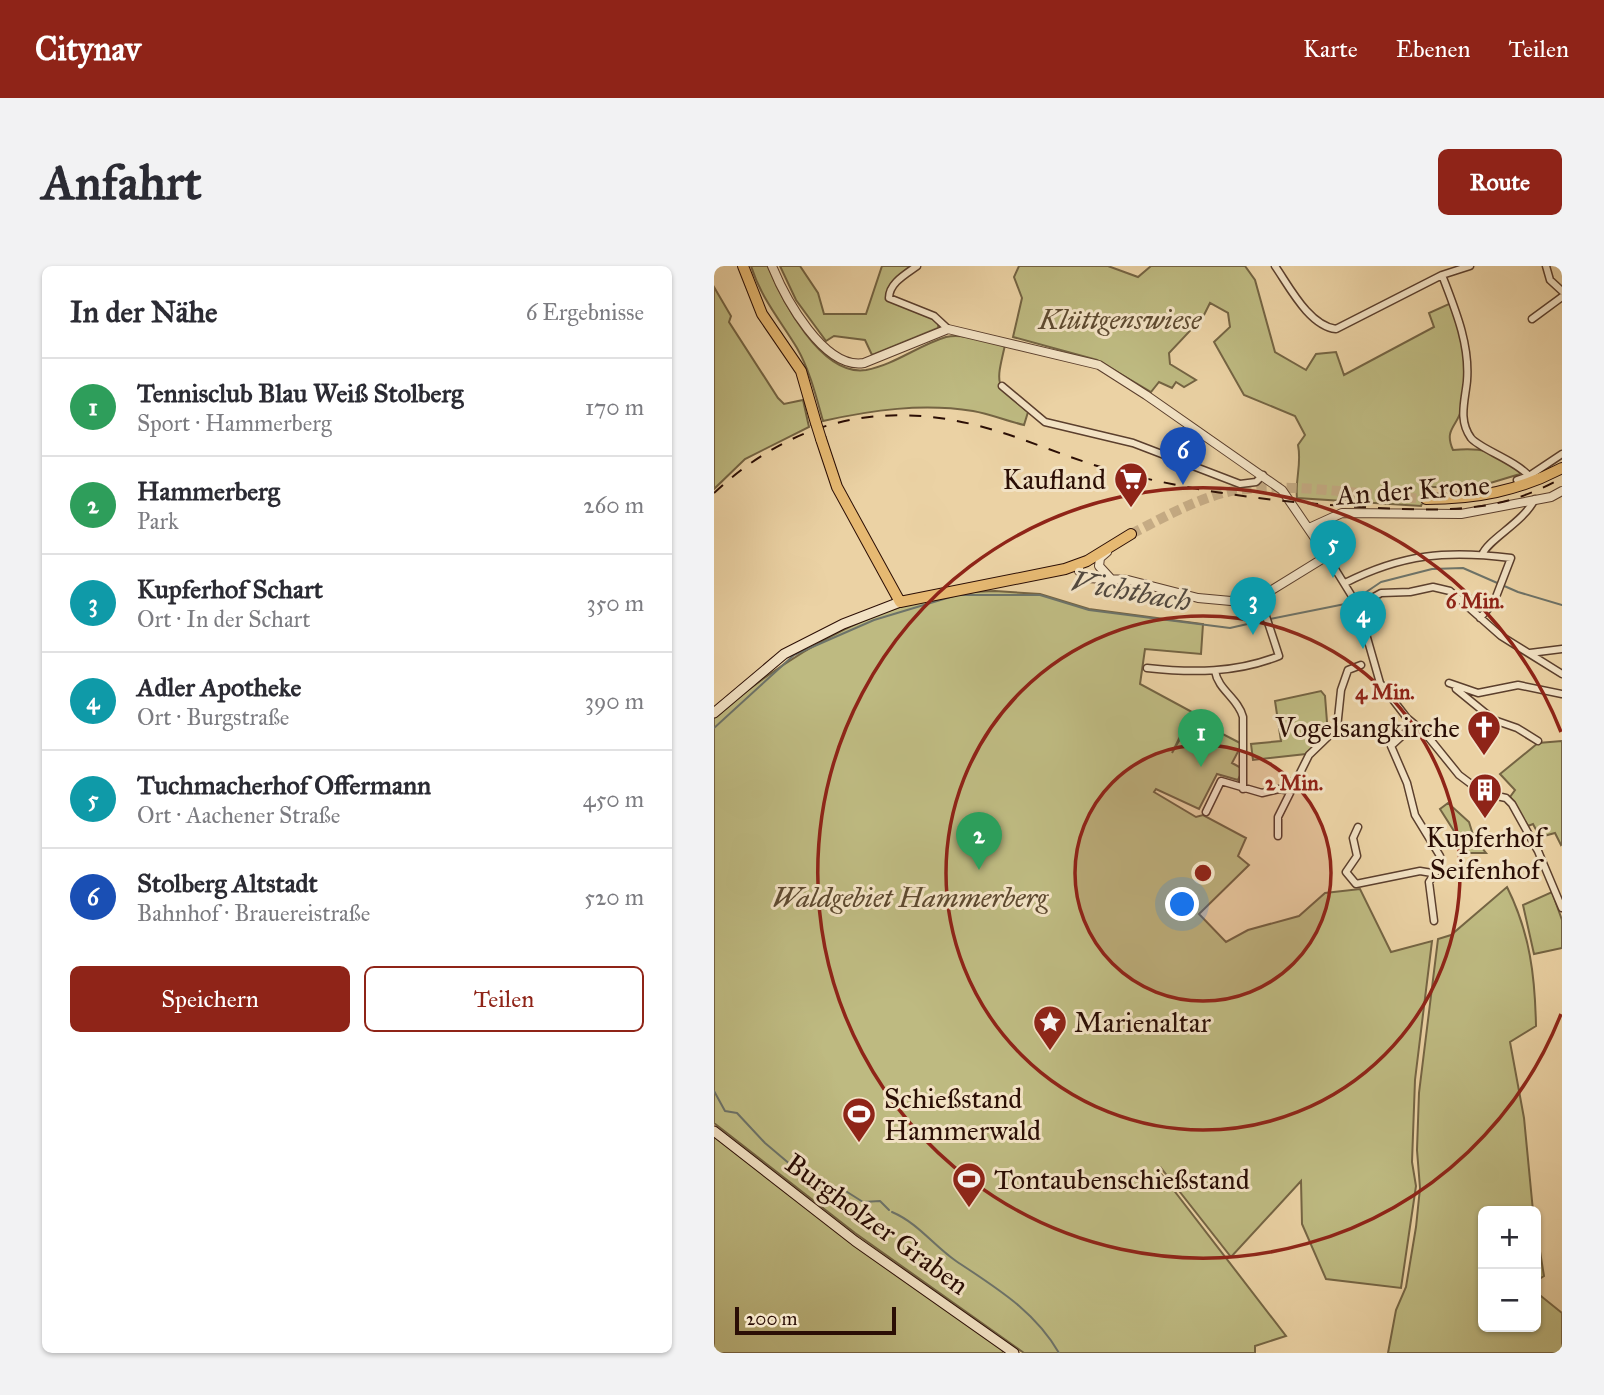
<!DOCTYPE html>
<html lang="de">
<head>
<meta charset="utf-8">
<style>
  :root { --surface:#fff; --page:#f2f2f3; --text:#2b2b33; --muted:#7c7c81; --line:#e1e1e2; --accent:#8f2418 }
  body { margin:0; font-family:"IM FELL Great Primer",serif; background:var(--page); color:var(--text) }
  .controls { position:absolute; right:21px; bottom:21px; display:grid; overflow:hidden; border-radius:10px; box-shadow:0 2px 5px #0004 }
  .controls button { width:63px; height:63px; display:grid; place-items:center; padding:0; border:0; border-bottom:2px solid var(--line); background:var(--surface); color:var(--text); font:35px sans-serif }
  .scale { position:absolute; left:21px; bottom:18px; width:161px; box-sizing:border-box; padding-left:7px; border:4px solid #2b0e05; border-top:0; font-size:19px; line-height:24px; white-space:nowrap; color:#2b0e05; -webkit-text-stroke:5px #f2e2c4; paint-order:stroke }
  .you { position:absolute; left:469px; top:639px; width:24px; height:24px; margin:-18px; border:5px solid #fff; border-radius:50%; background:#1a73e8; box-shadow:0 0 0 10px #1a73e833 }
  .badge { display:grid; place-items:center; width:46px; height:46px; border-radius:50%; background:var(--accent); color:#fff; font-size:23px; font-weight:700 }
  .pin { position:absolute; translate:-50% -58px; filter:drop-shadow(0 2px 4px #0008) }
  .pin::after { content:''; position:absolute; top:37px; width:24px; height:21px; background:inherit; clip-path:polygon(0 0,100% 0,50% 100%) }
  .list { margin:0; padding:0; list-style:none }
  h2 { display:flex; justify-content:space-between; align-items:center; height:91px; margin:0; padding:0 28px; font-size:30px }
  h2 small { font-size:23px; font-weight:400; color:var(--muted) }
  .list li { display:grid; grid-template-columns:46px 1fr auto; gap:21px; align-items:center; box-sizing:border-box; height:98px; padding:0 28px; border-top:2px solid var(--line) }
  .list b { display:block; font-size:26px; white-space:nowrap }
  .list p { margin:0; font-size:23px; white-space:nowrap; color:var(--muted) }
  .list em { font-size:23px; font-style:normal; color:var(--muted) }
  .actions { display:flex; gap:14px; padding:21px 28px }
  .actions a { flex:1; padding:16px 0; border:2px solid var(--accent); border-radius:10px; text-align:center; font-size:24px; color:var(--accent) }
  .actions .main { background:var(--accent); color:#fff }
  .map { position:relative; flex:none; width:848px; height:1087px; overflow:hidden; border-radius:10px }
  header { display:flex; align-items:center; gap:42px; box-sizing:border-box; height:98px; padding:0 35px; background:var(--accent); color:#fff }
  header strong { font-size:33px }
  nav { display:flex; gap:38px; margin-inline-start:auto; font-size:24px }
  .intro { display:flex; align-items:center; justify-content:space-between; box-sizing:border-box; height:168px; padding:0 42px }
  h1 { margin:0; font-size:49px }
  .button { padding:18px 32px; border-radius:10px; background:var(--accent); color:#fff; font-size:24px; font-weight:700 }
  main { display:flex; gap:42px; padding:0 42px }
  aside { flex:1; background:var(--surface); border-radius:10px; box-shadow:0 2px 5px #0004 }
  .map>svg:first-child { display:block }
  .green { fill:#beba81; stroke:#746443; stroke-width:2 }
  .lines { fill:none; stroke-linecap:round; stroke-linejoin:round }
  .stream { stroke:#6d7369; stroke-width:2 }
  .primary-tunnel { stroke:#c5ab84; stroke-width:10; stroke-dasharray:10 5; stroke-linecap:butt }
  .minor-casing { stroke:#5b3f2d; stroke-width:9 }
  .tertiary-casing { stroke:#5b3f2d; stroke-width:10 }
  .secondary-casing { stroke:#2b0e05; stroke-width:11 }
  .primary-casing { stroke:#2b0e05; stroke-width:12 }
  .minor { stroke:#f2e2c4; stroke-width:6 }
  .tertiary { stroke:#f2e2c4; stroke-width:8 }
  .secondary { stroke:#f2e2c4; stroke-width:9 }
  .primary { stroke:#e6b972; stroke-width:10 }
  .rail { stroke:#2b0e05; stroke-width:2; stroke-dasharray:12 12; stroke-linecap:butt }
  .primary-bridge-casing { stroke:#2b0e05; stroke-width:12; stroke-linecap:butt }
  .primary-bridge { stroke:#e6b972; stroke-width:10 }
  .ring { fill:none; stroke:#8f2418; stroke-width:3.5 }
  .labels { text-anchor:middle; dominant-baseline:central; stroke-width:6; stroke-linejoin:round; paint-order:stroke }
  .park-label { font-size:28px; font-style:italic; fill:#5e4a30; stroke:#f2e2c4 }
  .poi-label { font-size:28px; fill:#2b0e05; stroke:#f2e2c4; text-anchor:start }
  .street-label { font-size:28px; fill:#2b0e05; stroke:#f2e2c4 }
  .water-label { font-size:30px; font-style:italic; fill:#52493f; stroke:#f2e2c4 }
  .centre { fill:#8f2418; stroke:#f2e2c4; stroke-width:3.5 }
  .ring-label { font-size:21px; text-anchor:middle; font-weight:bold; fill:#8f2418; stroke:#f2e2c4; stroke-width:6; stroke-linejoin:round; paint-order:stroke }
</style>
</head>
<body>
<header>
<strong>Citynav</strong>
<nav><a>Karte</a><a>Ebenen</a><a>Teilen</a></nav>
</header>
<div class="intro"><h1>Anfahrt</h1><a class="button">Route</a></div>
<main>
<aside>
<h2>In der Nähe<small>6 Ergebnisse</small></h2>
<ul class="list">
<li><span class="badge" style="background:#2e9e5b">1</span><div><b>Tennisclub Blau Weiß Stolberg</b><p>Sport · Hammerberg</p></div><em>170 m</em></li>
<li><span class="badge" style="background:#2e9e5b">2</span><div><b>Hammerberg</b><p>Park</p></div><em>260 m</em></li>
<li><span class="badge" style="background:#0f9aa8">3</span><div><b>Kupferhof Schart</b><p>Ort · In der Schart</p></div><em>350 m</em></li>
<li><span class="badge" style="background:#0f9aa8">4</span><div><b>Adler Apotheke</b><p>Ort · Burgstraße</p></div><em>390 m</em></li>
<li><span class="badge" style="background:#0f9aa8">5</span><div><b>Tuchmacherhof Offermann</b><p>Ort · Aachener Straße</p></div><em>450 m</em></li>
<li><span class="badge" style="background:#1a4fb4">6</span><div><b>Stolberg Altstadt</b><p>Bahnhof · Brauereistraße</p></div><em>520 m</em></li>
</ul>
<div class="actions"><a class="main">Speichern</a><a>Teilen</a></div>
</aside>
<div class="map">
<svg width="848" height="1087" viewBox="0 0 848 1087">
  <rect width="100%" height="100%" fill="#ebd2a4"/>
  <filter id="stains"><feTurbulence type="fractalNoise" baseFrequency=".00286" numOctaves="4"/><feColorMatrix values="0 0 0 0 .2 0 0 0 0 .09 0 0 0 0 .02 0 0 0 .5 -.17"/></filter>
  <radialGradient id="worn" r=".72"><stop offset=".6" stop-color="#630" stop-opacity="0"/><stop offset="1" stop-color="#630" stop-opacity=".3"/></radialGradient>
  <path class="green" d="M37,0H54C68,34 107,111 152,104C180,99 205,79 232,71C249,67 274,76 291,79C281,122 281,118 314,146L310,159C293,155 276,148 259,145C208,137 158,144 109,155C102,130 96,105 83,82C66,54 47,32 37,0Z
    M66,0H86L104,27L110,48H152L168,0H196L178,16L172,33L225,55L224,62L158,89L151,74L120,70L112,75L82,34Z
    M305,0H394L424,11L437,0H531L541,14L561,86L592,104L602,88L622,86L630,109L720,61L715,47L737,37C745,61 752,86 752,112C751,122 750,135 747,145C742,161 730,164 739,184C770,181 778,186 804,201L806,208L763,221H715L707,240L583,232C581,213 588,198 584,179L591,169L581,150L530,129L500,76L516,61L514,47L496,37L489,51L455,87L456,98L482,114L470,121L462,116L458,122L445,116L437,126L383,94L299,71L308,32L300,11Z
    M0,21L17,50L15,56L64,132L70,138L89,134L95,161L31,193L0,223Z
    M281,325L326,328L375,343L489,358L487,388L431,383L426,418L478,446L458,487L478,452L528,478L518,497L529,503L524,514L503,508L485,543L442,523L440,526L482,551L489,549L532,572L524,590L535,599L485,648L512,676L534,664L585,650L611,627L646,623L677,686L718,675L701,814L698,896L702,920L687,1022L612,1013L588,958L587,915L517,991L447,902L445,905L572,1070L541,1080V1087H310L141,967L0,857V451C79,385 174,326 281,325Z
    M607,425L611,430L614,469L592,488L539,494L537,478L567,475L561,435Z
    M848,475V578L847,579L841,567L826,571L819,558L814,560L796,531L801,524L786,508L824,477Z
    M734,537L755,556L760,572L772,587H754L726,543Z
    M793,621C816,667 821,710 822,760L796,776L810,852L819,945H769V1061H822V1026L848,1047V1087H674L682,1044L692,1021L702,961L706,922L703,884L705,827L724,673L737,669Z
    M838,626L848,654V682L820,688L809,639Z
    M0,870L290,1084L288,1087H0Z
    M822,961L830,1010L822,1015Z"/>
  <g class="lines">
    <path class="stream" d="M556,353L636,337L667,316L718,303L749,302L804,326L848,339
      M0,462L80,389L160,354L243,329H326L375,344L516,362L551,354
      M0,825L11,845L23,847L51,877L90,910
      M96,915L118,935H123L130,924L149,936L166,935L175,944
      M178,946C204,957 220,980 242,995C282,1022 320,1044 345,1087"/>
    <path class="primary-tunnel" d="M417,268C447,253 476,236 509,227C561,213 655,230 712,233"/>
    <g class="minor-casing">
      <path id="minor" d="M203,0C192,8 175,17 175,32L220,50L234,63
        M561,0C575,20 595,60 622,63L728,9L756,0
        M832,0L836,14L848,25
        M728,9C741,43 756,78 753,115C751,135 744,154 757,172C766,183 801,194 815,210
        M818,53L848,31
        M288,120L331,156L419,177L526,218L542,216L549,209
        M803,214L815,210L848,188
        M768,289C774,273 809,257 821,233
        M613,290L644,340L666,417L693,452L711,467L745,509L769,527L792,532L798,538L824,585L848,642
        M631,317C688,288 733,284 797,292L780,336L766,352
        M644,340L667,327L696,326L719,321L736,325L787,370L848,408
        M816,387L848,383
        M433,402C479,407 522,407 565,390L545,329
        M501,405C504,424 524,432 529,451V523
        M735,417L764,427L804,419L848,428
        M742,423L780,454L803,462L824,475
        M700,459L677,480L693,517L701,549L726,590V600L715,616L720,655
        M492,546L507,515L548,527L565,523L577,525
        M644,561L639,572L643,590L632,606L642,618L706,605L718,607
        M564,570V551L595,489L623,462L627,424L634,404L647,399"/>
    </g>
    <g class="tertiary-casing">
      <path id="tertiary" d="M58,0C71,32 110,104 150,97L234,63L385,99L432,129L568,224L613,290L553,327L517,335L484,332L414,314L372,312L365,305V298
        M595,262L628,247L747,248L837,231L848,225
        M393,286L386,292L385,300L397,313"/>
    </g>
    <g class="secondary-casing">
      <path id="secondary" d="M0,447L70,388L129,358L186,336
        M0,865L141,975L300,1087"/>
    </g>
    <g class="primary-casing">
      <path id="primary" d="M29,0L48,48L87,105L102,157
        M107,173L123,221L186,336L351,303L373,295L417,268
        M712,233C761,233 805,225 848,202"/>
    </g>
    <use href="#minor" class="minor"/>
    <use href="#tertiary" class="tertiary"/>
    <use href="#secondary" class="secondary"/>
    <use href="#primary" class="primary"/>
    <path class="rail" d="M0,227C77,155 166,133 269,161C310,172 349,190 390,202C474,225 559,236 646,241C687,243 728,246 768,240C796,236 823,226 848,212"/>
    <g class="primary-bridge-casing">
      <path id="primary-bridge" d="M102,157L107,173"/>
    </g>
    <use href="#primary-bridge" class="primary-bridge"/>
  </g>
  <circle cx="489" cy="607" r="128" fill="#8f2418" fill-opacity=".12"/>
  <g class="ring">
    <circle cx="489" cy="607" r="128"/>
    <circle cx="489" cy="607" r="257"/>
    <path d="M847 748A385 385 0 1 1 847 466"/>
  </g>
  <defs>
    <g id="supermarket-pin" transform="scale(1.75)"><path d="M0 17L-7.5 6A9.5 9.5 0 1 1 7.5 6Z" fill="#8f2418" stroke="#f2e2c4"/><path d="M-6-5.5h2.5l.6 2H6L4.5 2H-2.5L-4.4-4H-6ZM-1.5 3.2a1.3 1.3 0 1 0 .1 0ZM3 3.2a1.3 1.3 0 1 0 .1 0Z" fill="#fff"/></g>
    <g id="church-pin" transform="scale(1.75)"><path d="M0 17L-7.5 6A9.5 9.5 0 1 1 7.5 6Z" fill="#8f2418" stroke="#f2e2c4"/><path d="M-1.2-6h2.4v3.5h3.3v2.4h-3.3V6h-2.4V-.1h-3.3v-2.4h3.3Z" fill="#fff"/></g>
    <g id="building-pin" transform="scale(1.75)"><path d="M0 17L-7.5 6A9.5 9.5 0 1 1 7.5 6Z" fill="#8f2418" stroke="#f2e2c4"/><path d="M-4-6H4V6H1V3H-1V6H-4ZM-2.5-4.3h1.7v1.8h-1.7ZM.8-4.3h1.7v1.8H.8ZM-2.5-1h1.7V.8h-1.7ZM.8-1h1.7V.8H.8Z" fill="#fff"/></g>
    <g id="sight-pin" transform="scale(1.75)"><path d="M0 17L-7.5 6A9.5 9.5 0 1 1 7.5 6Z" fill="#8f2418" stroke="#f2e2c4"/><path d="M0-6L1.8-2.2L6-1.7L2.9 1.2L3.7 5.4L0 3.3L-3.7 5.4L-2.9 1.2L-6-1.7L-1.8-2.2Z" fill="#fff"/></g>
    <g id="stadium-pin" transform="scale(1.75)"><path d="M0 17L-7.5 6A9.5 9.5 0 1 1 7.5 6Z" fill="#8f2418" stroke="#f2e2c4"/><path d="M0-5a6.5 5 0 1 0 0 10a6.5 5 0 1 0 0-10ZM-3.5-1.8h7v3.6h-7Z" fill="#fff"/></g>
  </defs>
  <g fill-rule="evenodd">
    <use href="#supermarket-pin" x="417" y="213"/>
    <use href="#church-pin" x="770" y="461"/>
    <use href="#building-pin" x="771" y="524"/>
    <use href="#sight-pin" x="336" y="756"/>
    <use href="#stadium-pin" x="145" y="848"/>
    <use href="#stadium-pin" x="255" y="913"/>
  </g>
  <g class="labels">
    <g class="park-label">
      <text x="406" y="53">Klüttgenswiese</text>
      <text x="196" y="631">Waldgebiet Hammerberg</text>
    </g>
    <g class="poi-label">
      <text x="392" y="213" text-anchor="end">Kaufland</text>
      <text x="746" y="461" text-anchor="end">Vogelsangkirche</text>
      <text x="771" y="571" text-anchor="middle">Kupferhof<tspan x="771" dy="32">Seifenhof</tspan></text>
      <text x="360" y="756">Marienaltar</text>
      <text x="170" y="832">Schießstand<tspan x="170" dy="32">Hammerwald</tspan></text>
      <text x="280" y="913">Tontaubenschießstand</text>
    </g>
    <g class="street-label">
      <text transform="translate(699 224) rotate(-4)">An der Krone</text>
      <text transform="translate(163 958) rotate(36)">Burgholzer Graben</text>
    </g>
    <g class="water-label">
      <text transform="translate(417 325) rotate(10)">Vichtbach</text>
    </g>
  </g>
  <circle cx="489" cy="607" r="10" class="centre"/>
  <g class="ring-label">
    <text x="761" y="342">6 Min.</text>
    <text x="671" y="433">4 Min.</text>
    <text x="580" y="524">2 Min.</text>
  </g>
  <rect width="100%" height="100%" filter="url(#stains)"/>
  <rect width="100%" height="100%" fill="url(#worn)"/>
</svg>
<div class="controls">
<button>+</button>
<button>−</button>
</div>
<div class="scale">200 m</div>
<div class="you"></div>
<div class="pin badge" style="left:487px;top:501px;background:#2e9e5b">1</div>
<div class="pin badge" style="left:265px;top:604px;background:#2e9e5b">2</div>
<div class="pin badge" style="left:539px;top:369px;background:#0f9aa8">3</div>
<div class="pin badge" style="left:649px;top:383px;background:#0f9aa8">4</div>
<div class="pin badge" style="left:619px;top:312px;background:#0f9aa8">5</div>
<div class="pin badge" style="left:469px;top:219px;background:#1a4fb4">6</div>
</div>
</main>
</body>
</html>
